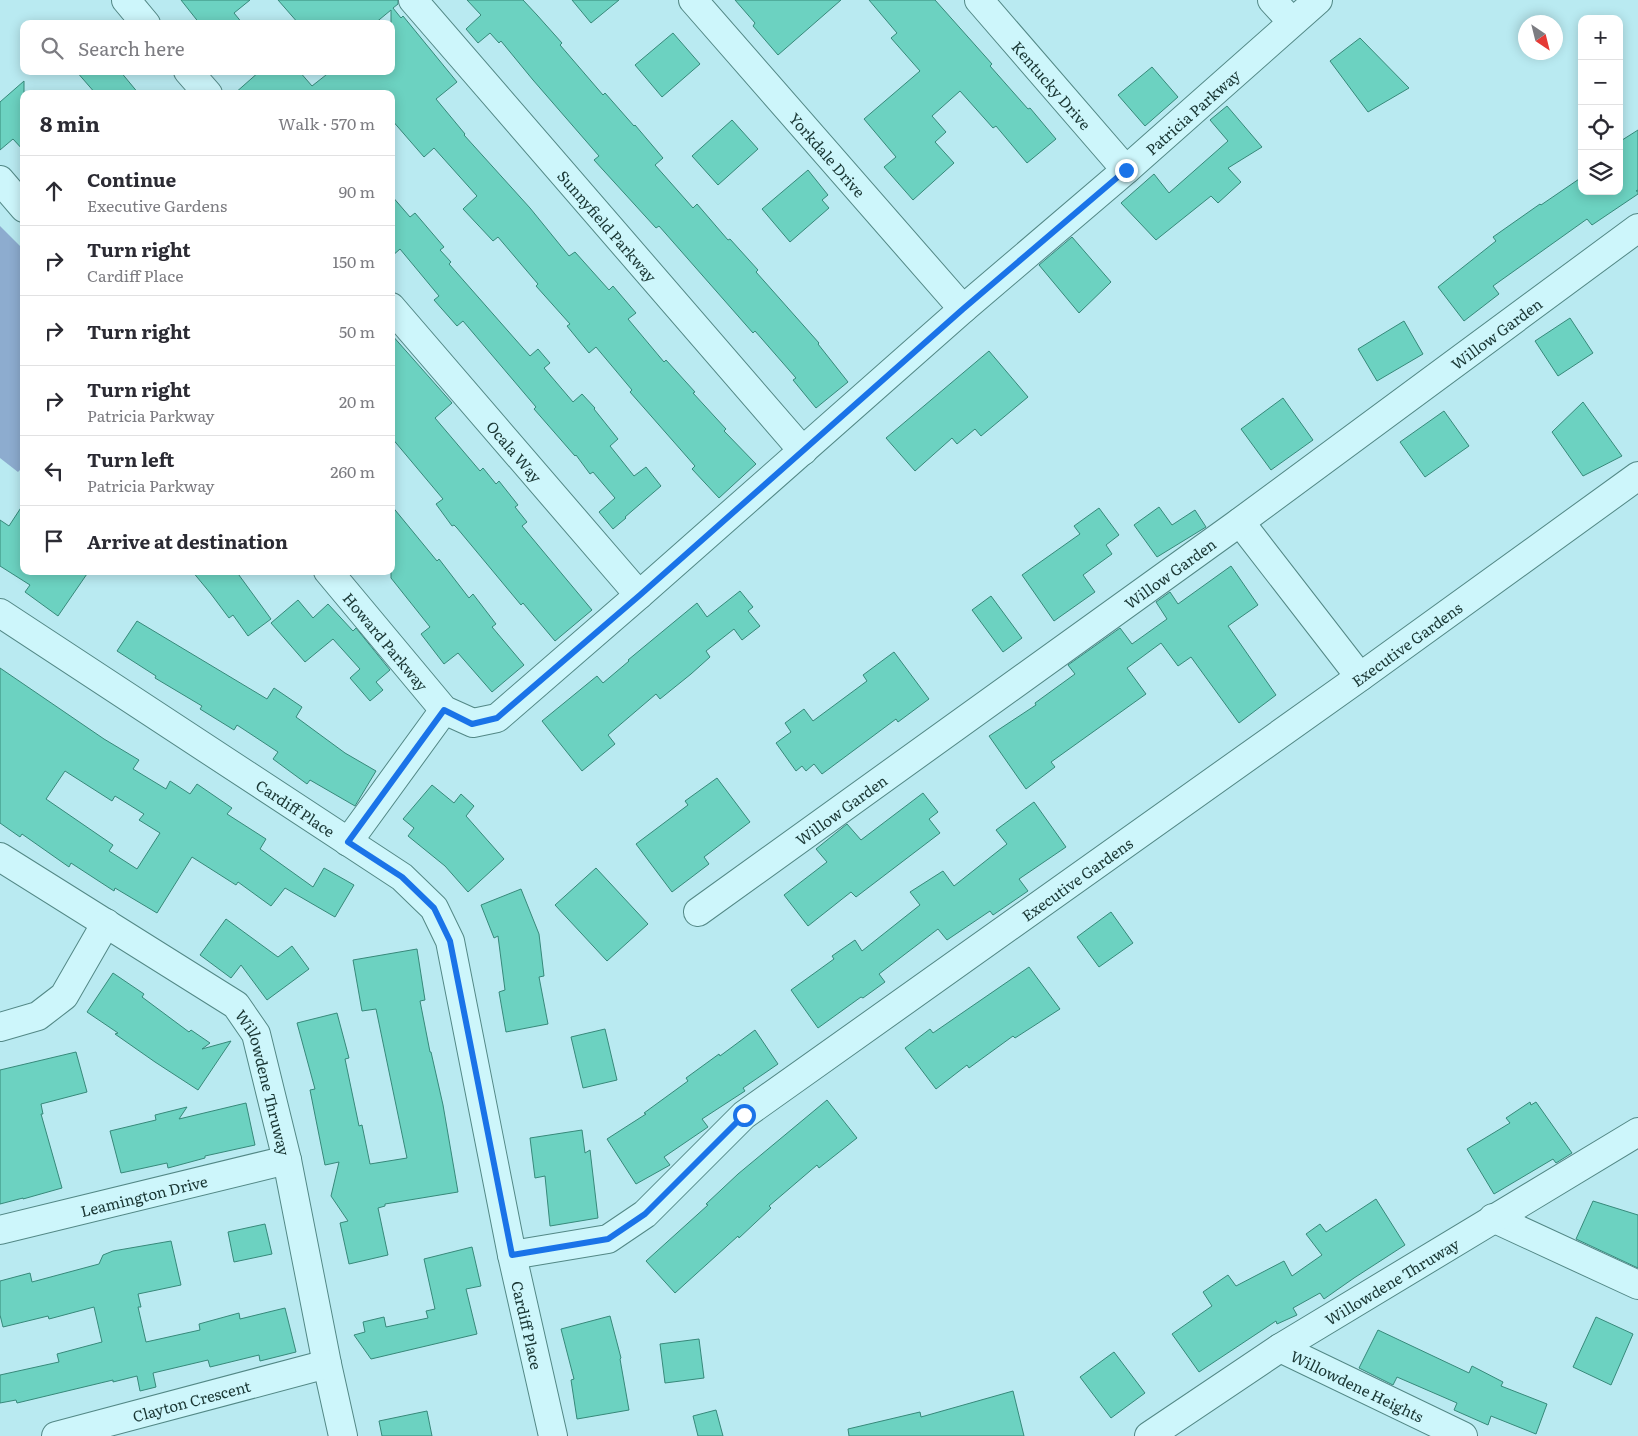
<!DOCTYPE html>
<html lang="en">
<head>
<meta charset="utf-8">
<style>
  :root { --surface:#fff; --page:#f2f2f3; --text:#2b2b33; --muted:#7c7c81; --line:#e1e1e2 }
  body { margin:0; font-family:Literata,serif; background:var(--page); color:var(--text) }
  .controls { position:absolute; right:15px; top:15px; display:grid; overflow:hidden; border-radius:10px; box-shadow:0 2px 12px #0003 }
  .controls button { width:45px; height:45px; display:grid; place-items:center; padding:0; border:0; border-bottom:1px solid var(--line); background:var(--surface); color:var(--text); font:25px sans-serif }
  .compass { position:absolute; left:1518px; top:15px; width:45px; height:45px; border-radius:50%; background:var(--surface); box-shadow:0 2px 12px #0003; rotate:145deg }
  .stop { position:absolute; width:15px; height:15px; margin:-11px; border:4px solid #1a73e8; border-radius:50%; background:#fff }
  .stop.end { background:#1a73e8; border-color:#fff; box-shadow:0 1px 5px #0008 }
  .list { margin:0; padding:0; list-style:none }
  h2 { display:flex; justify-content:space-between; align-items:center; height:65px; margin:0; padding:0 20px; font-size:21px }
  h2 small { font-size:16px; font-weight:400; color:var(--muted) }
  .list li { display:grid; grid-template-columns:32px 1fr auto; gap:15px; align-items:center; box-sizing:border-box; height:70px; padding:0 20px; border-top:1px solid var(--line) }
  .list b { display:block; font-size:19px; white-space:nowrap }
  .list p { margin:0; font-size:16px; white-space:nowrap; color:var(--muted) }
  .list em { font-size:16px; font-style:normal; color:var(--muted) }
  .icon { flex:none; width:28px; height:28px; fill:none; stroke:currentColor; stroke-width:2; stroke-linecap:round; stroke-linejoin:round }
  .map { position:relative; flex:none; width:1638px; height:1436px; overflow:hidden }
  .search { position:absolute; background:var(--surface); box-shadow:0 2px 12px #0003; left:20px; top:20px; width:375px; height:55px; display:flex; align-items:center; gap:12px; box-sizing:border-box; padding:0 18px; border-radius:10px; color:var(--muted); font-size:19px }
  .panel { position:absolute; background:var(--surface); box-shadow:0 2px 12px #0003; left:20px; top:90px; width:375px; height:485px; border-radius:10px }
  .map>svg:first-child { display:block }
  .green { fill:#8daccf }
  .building { fill:#6cd2c1; stroke:#37897a; fill-rule:evenodd }
  .lines { fill:none; stroke-linecap:round; stroke-linejoin:round }
  .minor-casing { stroke:#538886; stroke-width:30 }
  .minor { stroke:#cdf6fb; stroke-width:28 }
  .route { stroke:#1a73e8; stroke-width:6 }
  .labels { text-anchor:middle; dominant-baseline:central; stroke-width:4.5; stroke-linejoin:round; paint-order:stroke }
  .street-label { font-size:15px; fill:#193633; stroke:#c9f2f8 }
</style>
</head>
<body>
<div class="map">
<svg width="1638" height="1436" viewBox="0 0 1638 1436">
  <rect width="100%" height="100%" fill="#b9eaf1"/>
  <path class="green" d="M0,226L24,250V466L18,472L0,458Z"/>
  <path class="building" d="M181,0H250L234,13L243,24H200Z
    M278,0H398V4L393,8L401,18L403,16L457,82L436,99L465,134L464,135L530,208L569,256L575,252L609,290L613,286L636,313L628,319L664,362L666,360L695,392L693,393L726,429L724,431L756,464L719,498L692,469L695,466L630,392L632,390L596,347L589,353L567,326L570,324L536,286L538,284L498,237L493,241L463,209L477,196L434,148L424,157L391,119V94H234L260,71H299L312,86L331,71H391V10L374,24H299Z
    M467,0H523L537,15L562,43L560,45L603,95L605,93L634,126L635,125L663,158L655,165L693,208L697,204L728,240L730,239L758,270L756,272L819,343L818,344L848,382L816,408L793,380L796,378L755,331L753,333L659,226L656,228L594,160L599,156L533,80L501,41L499,43L490,33L478,43L466,29L481,15Z
    M572,0H619L591,23Z
    M735,0H841L778,55L753,26L755,23Z
    M869,0H935L992,64L990,66L1028,109L1030,108L1056,139L1027,163L996,126L993,128L960,91L932,116L946,132L935,142L954,163L913,200L884,167L896,157L864,119L920,71L891,38L897,33Z
    M673,33L700,64L662,97L635,65Z
    M1360,38L1409,88L1368,112L1330,61Z
    M1152,67L1178,97L1145,126L1118,95Z
    M76,71H120L139,94H96Z
    M24,81V151L13,139L0,150V102Z
    M1227,106L1262,147L1228,168L1241,182L1218,203L1211,196L1156,240L1121,203L1154,174L1169,193L1228,141L1210,120Z
    M732,120L758,149L718,185L692,156Z
    M1638,130V190L1636,191H1638V194L1592,225L1587,219L1493,286L1499,294L1464,321L1438,287L1496,241L1493,237L1540,204L1541,205L1582,177V191H1619V142Z
    M808,170L828,195L822,200L829,208L790,242L762,209Z
    M391,195L410,217L415,213L444,247L440,250L451,262L449,264L530,356L538,349L550,363L544,368L573,402L582,394L595,408L594,409L618,439L610,446L634,476L646,467L661,486L625,517L626,518L613,529L599,512L615,498L593,472L590,474L576,455L575,456L534,409L536,407L463,321L457,326L434,300L439,296L400,249L391,257Z
    M1072,237L1111,282L1079,313L1039,265Z
    M1570,318L1593,353L1558,376L1535,341Z
    M1404,321L1423,354L1377,381L1358,349Z
    M391,334L452,403L435,418L480,471L483,468L496,484L499,481L518,505L515,507L527,522L522,526L592,610L555,641L523,603L521,605L457,528L454,525L452,526L436,504L443,499L391,437Z
    M989,351L1028,397L981,436L975,429L957,444L952,438L915,471L886,438Z
    M1283,398L1313,440L1271,470L1241,429Z
    M1583,402L1622,456L1583,476L1552,432Z
    M1444,411L1469,446L1425,477L1400,442Z
    M24,503V571H89L58,616L25,592L30,585L0,566V520L9,526Z
    M391,505L437,561L439,559L469,598L473,594L496,624L492,627L524,665L492,692L458,653L444,664L421,634L430,627L391,578Z
    M1159,507L1172,525L1195,510L1206,527L1157,557L1134,525Z
    M1099,508L1119,535L1106,545L1112,554L1083,575L1095,592L1054,621L1022,575L1080,534L1074,526Z
    M1231,566L1258,605L1228,626L1276,695L1239,723L1191,657L1178,666L1161,643L1127,668L1146,694L1051,762L1055,767L1026,789L989,736L1036,705L1035,703L1075,674L1068,665L1120,628L1132,644L1167,619L1156,602L1170,592L1178,604Z
    M192,571H236L271,619L248,636L233,615L229,618L211,594Z
    M740,591L753,607L748,611L760,626L742,640L734,629L706,651L710,657L691,674L660,699L656,694L608,735L615,744L582,771L542,721L597,676L603,683L629,661L628,660L697,603L707,617Z
    M991,596L1022,638L1003,652L972,610Z
    M298,600L313,618L328,604L353,631L356,628L390,670L376,682L383,690L370,701L350,678L360,669L333,639L305,662L271,623Z
    M137,621L267,699L274,688L302,707L296,717L345,753L376,771L355,806L310,780L307,784L273,759L278,752L237,725L234,730L200,709L202,706L155,678L156,676L117,651Z
    M894,652L929,699L898,722L896,719L822,774L814,764L806,771L802,766L796,771L776,743L791,732L785,723L804,709L813,721L867,681L863,675Z
    M0,668L104,739L139,760L133,769L166,789L170,781L190,794L197,784L232,808L227,814L266,839L260,849L313,887L324,868L354,885L335,917L285,888L271,906L238,882L236,885L192,857L157,913L115,888L114,891L71,863L69,867L22,834L20,837L0,823ZM65,771L112,801L115,796L144,814L139,820L160,833L137,869L109,851L113,845L46,799Z
    M717,778L750,822L704,857L709,864L672,892L636,844L688,805L685,801Z
    M432,785L454,803L461,794L474,806L466,816L504,859L468,892L445,866L408,836L414,828L403,819Z
    M923,793L938,812L929,819L940,833L856,897L851,892L808,926L784,895L827,862L816,849L847,824L861,840Z
    M1034,802L1066,847L1019,879L1028,891L993,915L990,911L947,940L938,929L879,974L885,982L863,998L861,997L818,1028L791,990L834,959L832,956L855,940L862,951L920,905L910,892L943,871L954,886L1007,844L996,830Z
    M596,868L648,924L607,961L555,905Z
    M521,889L539,934L544,976L539,977L548,1024L506,1032L499,992L505,990L498,936L494,938L481,905Z
    M1111,912L1133,943L1099,967L1077,937Z
    M226,919L278,957L292,946L309,969L267,1000L241,965L231,978L200,955Z
    M417,949L425,1000L420,1001L430,1052H431L443,1105L458,1192L385,1204V1206L378,1208L388,1255L349,1264L340,1223L348,1221L331,1196L339,1162L325,1165L310,1090L315,1089L297,1023L337,1013L349,1058L345,1059L359,1126L362,1125L370,1164L407,1158L376,1009L362,1011L353,960Z
    M1029,967L1060,1009L1015,1038L1013,1036L969,1068L967,1065L936,1089L905,1048L930,1029L933,1033Z
    M113,973L144,994L142,997L189,1032L191,1030L210,1043L202,1049L231,1041L198,1090L155,1062L115,1034L118,1033L87,1012Z
    M605,1029L617,1080L583,1088L571,1037Z
    M755,1030L778,1064L743,1088L745,1091L702,1119L708,1127L664,1157L670,1165L636,1184L607,1139L646,1114L644,1113L688,1081L686,1078L719,1054L720,1056Z
    M76,1052L87,1092L41,1104L43,1114H41L62,1188L23,1199V1198L0,1204V1070Z
    M827,1100L857,1138L819,1168L817,1165L769,1206L771,1208L739,1238L738,1236L675,1293L646,1261L708,1205L706,1204L738,1174Z
    M1530,1102L1531,1105L1536,1102L1572,1153L1556,1163L1553,1159L1494,1194L1467,1149L1510,1123L1506,1118Z
    M246,1103L255,1145L205,1156V1158L168,1168L167,1163L121,1173L110,1131L156,1120L155,1115L187,1107L179,1119Z
    M582,1130L585,1153L590,1150L598,1218L550,1226L545,1176L535,1178L530,1138Z
    M1376,1199L1405,1245L1354,1278L1324,1299L1320,1293L1293,1308L1297,1315L1277,1324L1276,1321L1199,1372L1172,1334L1212,1306L1203,1292L1228,1275L1236,1286L1284,1261L1292,1276L1322,1255L1306,1234L1320,1224L1326,1232Z
    M1593,1201L1638,1215V1268L1576,1239Z
    M265,1224L272,1254L234,1262L228,1232Z
    M171,1241L181,1285L138,1294L141,1307H138L146,1342L200,1330L199,1324L239,1313L240,1319L285,1308L296,1352L260,1361L259,1355L210,1367L208,1360L153,1373L156,1387L140,1391L137,1376L113,1382V1380L17,1403L16,1400L0,1403V1375L59,1362L57,1354L102,1342L94,1307L49,1319L48,1316L3,1327L0,1315V1281L30,1273L32,1282L99,1264L103,1255L113,1251Z
    M472,1247L481,1286L466,1289L477,1334L371,1359L354,1335L365,1332L363,1322L384,1317L386,1327L428,1318L426,1311L435,1309L424,1259Z
    M610,1316L621,1358L620,1359L629,1410L577,1419L571,1380L574,1379L561,1329Z
    M1596,1317L1633,1334L1611,1385L1573,1367Z
    M1378,1330L1469,1373L1472,1366L1503,1382L1501,1386L1547,1404L1536,1434L1491,1416L1488,1425L1454,1410L1457,1403L1397,1377L1393,1385L1359,1368Z
    M699,1339L704,1378L665,1383L660,1344Z
    M1114,1352L1145,1393L1111,1418L1080,1377Z
    M1013,1391L1024,1436H849L848,1429L920,1412L921,1417Z
    M716,1410L723,1436H698L693,1416Z
    M427,1411L432,1436H382L379,1421Z"/>
  <g class="lines">
    <g class="minor-casing">
      <g id="minor">
        <path d="M126,0L146,24"/>
        <path id="s1" d="M413,0L803,451"/>
        <path id="s2" d="M693,0L963,309"/>
        <path id="s3" d="M979,0L1126,170"/>
        <path d="M1272,0L1292,22"/>
        <path d="M188,71L208,94"/>
        <path d="M0,180L24,208"/>
        <path id="s4" d="M391,307L639,595"/>
        <path d="M1240,522L1360,677"/>
        <path id="s5" d="M328,571L444,710L473,723L497,718L639,595L963,309L1126,170L1318,0"/>
        <path id="s6" d="M0,613L402,877L434,908L450,941L512,1255L553,1436"/>
        <path d="M348,842L444,710"/>
        <path id="s7" d="M0,857L236,1005L256,1034L287,1160L327,1364L343,1436"/>
        <path id="s8" d="M698,912L1240,522L1638,228"/>
        <path d="M0,1027L38,1016L64,996L106,923"/>
        <path d="M1493,1218L1638,1285"/>
        <path id="s9" d="M0,1230L287,1160"/>
        <path id="s10" d="M512,1255L608,1239L645,1214L744,1115L1360,677L1638,476"/>
        <path id="s11" d="M1280,1348L1463,1436"/>
        <path id="s12" d="M56,1436L327,1364"/>
        <path id="s13" d="M1149,1436L1280,1348L1638,1132"/>
      </g>
    </g>
    <use href="#minor" class="minor"/>
  </g>
  <g class="lines">
    <path class="route" d="M744,1115L645,1214L608,1239L512,1255L450,941L434,908L402,877L348,842L444,710L472,724L497,718L640,595L963,309L1126,170"/>
  </g>
  <g class="labels">
    <g class="street-label">
      <text stroke="none"><textPath href="#s3" startOffset="112">Kentucky Drive</textPath></text>
      <text stroke="none"><textPath href="#s5" startOffset="1160">Patricia Parkway</textPath></text>
      <text stroke="none"><textPath href="#s2" startOffset="205">Yorkdale Drive</textPath></text>
      <text stroke="none"><textPath href="#s1" startOffset="298">Sunnyfield Parkway</textPath></text>
      <text stroke="none"><textPath href="#s8" startOffset="986">Willow Garden</textPath></text>
      <text stroke="none"><textPath href="#s4" startOffset="190">Ocala Way</textPath></text>
      <text stroke="none"><textPath href="#s8" startOffset="581">Willow Garden</textPath></text>
      <text stroke="none"><textPath href="#s5" startOffset="91">Howard Parkway</textPath></text>
      <text stroke="none"><textPath href="#s10" startOffset="1095">Executive Gardens</textPath></text>
      <text stroke="none"><textPath href="#s6" startOffset="354">Cardiff Place</textPath></text>
      <text stroke="none"><textPath href="#s8" startOffset="176">Willow Garden</textPath></text>
      <text stroke="none"><textPath href="#s10" startOffset="690">Executive Gardens</textPath></text>
      <text stroke="none"><textPath href="#s7" startOffset="362">Willowdene Thruway</textPath></text>
      <text stroke="none"><textPath href="#s9" startOffset="148">Leamington Drive</textPath></text>
      <text stroke="none"><textPath href="#s13" startOffset="288">Willowdene Thruway</textPath></text>
      <text stroke="none"><textPath href="#s6" startOffset="954">Cardiff Place</textPath></text>
      <text stroke="none"><textPath href="#s11" startOffset="86">Willowdene Heights</textPath></text>
      <text stroke="none"><textPath href="#s12" startOffset="140">Clayton Crescent</textPath></text>
    </g>
  </g>
</svg>
<div class="controls">
<button>+</button>
<button>−</button>
<button><svg class="icon" aria-label="locate" viewBox="0 0 24 24"><circle cx="12" cy="12" r="6"/><path d="M12 2v4M12 18v4M2 12h4M18 12h4"/></svg></button>
<button><svg class="icon" aria-label="layers" viewBox="0 0 24 24"><path d="M12 4l9 5-9 5-9-5zM3 14l9 5 9-5"/></svg></button>
</div>
<svg class="compass" viewBox="-18 -18 36 36"><path d="M0-13l5 13h-10z" fill="#e53935"/><path d="M0 13l5-13h-10z" fill="#7c7c81"/></svg>
<div class="stop" style="left:744px;top:1115px"></div>
<div class="stop end" style="left:1126px;top:170px"></div>
<div class="search"><svg class="icon" aria-label="search" viewBox="0 0 24 24"><circle cx="10" cy="10" r="6"/><path d="M15 15l6 6"/></svg>Search here</div>
<section class="panel">
<h2>8 min<small>Walk · 570 m</small></h2>
<ul class="list">
<li><svg class="icon" aria-label="ahead" viewBox="0 0 24 24"><path d="M12 20V5M6 11l6-6 6 6"/></svg><div><b>Continue</b><p>Executive Gardens</p></div><em>90 m</em></li>
<li><svg class="icon" aria-label="right" viewBox="0 0 24 24"><path d="M7 20v-9h11M14 6l5 5-5 5"/></svg><div><b>Turn right</b><p>Cardiff Place</p></div><em>150 m</em></li>
<li><svg class="icon" aria-label="right" viewBox="0 0 24 24"><path d="M7 20v-9h11M14 6l5 5-5 5"/></svg><div><b>Turn right</b></div><em>50 m</em></li>
<li><svg class="icon" aria-label="right" viewBox="0 0 24 24"><path d="M7 20v-9h11M14 6l5 5-5 5"/></svg><div><b>Turn right</b><p>Patricia Parkway</p></div><em>20 m</em></li>
<li><svg class="icon" aria-label="left" viewBox="0 0 24 24"><path d="M17 20v-9H6M10 6l-5 5 5 5"/></svg><div><b>Turn left</b><p>Patricia Parkway</p></div><em>260 m</em></li>
<li><svg class="icon" aria-label="arrive" viewBox="0 0 24 24"><path d="M6 21V4h12l-3 4 3 4H6"/></svg><div><b>Arrive at destination</b></div></li>
</ul>
</section>
</div>
</body>
</html>
